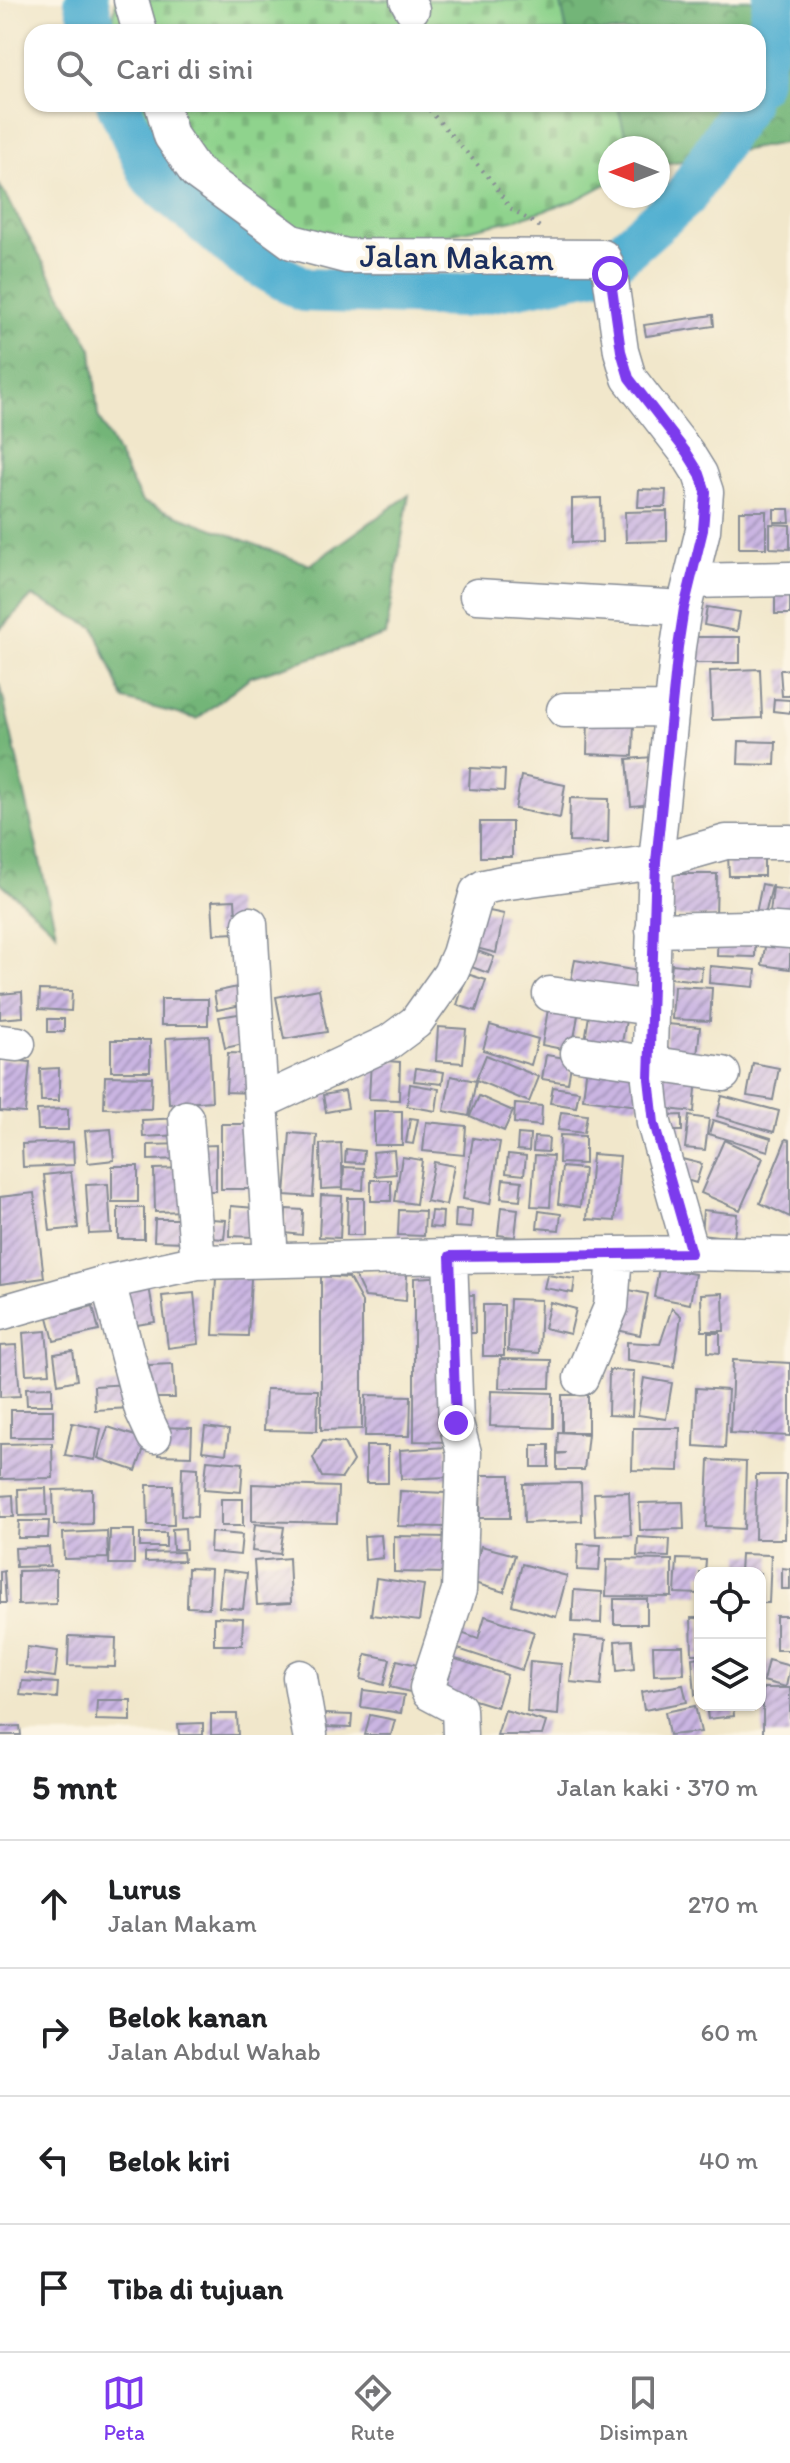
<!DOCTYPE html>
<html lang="id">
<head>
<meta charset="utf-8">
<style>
  :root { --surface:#fff; --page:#f6f6f6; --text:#202124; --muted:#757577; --line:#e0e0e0; --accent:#7c3aed }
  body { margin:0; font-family:Itim,sans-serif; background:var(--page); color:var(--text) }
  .controls { position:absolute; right:24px; bottom:24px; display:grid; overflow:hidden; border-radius:16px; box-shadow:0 2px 6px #0004 }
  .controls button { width:72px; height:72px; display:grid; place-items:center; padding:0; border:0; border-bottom:2px solid var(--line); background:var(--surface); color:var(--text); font:40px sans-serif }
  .compass { position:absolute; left:598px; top:136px; width:72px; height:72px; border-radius:50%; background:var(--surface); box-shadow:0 2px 6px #0004; rotate:270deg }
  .stop { position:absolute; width:24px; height:24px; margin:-18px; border:6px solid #7c3aed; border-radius:50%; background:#fff }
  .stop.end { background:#7c3aed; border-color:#fff; box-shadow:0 2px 8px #0008 }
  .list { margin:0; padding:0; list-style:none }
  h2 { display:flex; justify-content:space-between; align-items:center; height:104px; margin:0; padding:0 32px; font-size:34px }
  h2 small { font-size:26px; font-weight:400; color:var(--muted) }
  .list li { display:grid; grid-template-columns:52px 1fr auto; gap:24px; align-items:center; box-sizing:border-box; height:128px; padding:0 32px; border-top:2px solid var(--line) }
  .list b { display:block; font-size:30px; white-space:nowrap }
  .list p { margin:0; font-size:26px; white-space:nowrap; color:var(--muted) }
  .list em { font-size:26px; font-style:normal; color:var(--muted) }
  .icon { flex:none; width:44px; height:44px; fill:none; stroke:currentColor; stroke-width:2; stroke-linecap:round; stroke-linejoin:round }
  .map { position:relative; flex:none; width:790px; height:1735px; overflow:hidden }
  .search { position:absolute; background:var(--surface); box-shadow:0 2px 6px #0004; left:24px; right:24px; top:24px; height:88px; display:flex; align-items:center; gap:20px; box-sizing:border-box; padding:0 28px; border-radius:24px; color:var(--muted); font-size:30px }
  .sheet { height:616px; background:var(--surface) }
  nav { display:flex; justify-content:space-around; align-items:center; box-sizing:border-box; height:112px; border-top:2px solid var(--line); background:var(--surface); font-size:22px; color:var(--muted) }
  nav a { display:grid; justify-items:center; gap:4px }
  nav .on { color:var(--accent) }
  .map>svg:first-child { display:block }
  .forest { fill:url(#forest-crowns); stroke:#47726b; stroke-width:2 }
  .cemetery { fill:url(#cemetery-stones); stroke:#558176; stroke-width:2 }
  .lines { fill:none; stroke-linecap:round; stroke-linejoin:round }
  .river { stroke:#52b0d1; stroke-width:44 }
  .building { fill:url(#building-hatch) }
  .minor-casing { stroke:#868b94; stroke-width:37 }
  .path { stroke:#868b94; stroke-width:4; stroke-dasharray:2 6; stroke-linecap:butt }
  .minor { stroke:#fff; stroke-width:34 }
  .route { stroke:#7c3aed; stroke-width:10 }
  .labels { text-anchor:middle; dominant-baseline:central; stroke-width:8; stroke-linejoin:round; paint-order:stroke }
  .street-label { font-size:34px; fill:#1b2f5e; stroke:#fcf5e5 }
</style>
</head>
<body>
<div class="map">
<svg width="790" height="1735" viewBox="0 0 790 1735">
  <defs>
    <pattern id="forest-crowns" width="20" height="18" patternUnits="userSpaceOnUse" patternTransform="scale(2)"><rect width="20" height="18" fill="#73b578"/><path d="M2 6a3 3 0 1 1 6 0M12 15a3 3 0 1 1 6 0" fill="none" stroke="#5e9466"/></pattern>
    <pattern id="cemetery-stones" width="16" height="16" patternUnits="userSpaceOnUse" patternTransform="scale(2)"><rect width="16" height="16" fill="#8fd38d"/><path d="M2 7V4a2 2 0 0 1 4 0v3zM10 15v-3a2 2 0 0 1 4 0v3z" fill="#7bb57c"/></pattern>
    <pattern id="building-hatch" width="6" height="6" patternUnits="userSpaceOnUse" patternTransform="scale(2)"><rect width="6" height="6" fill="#cab5e2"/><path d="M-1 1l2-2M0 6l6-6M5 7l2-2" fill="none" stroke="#a394ba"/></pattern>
  </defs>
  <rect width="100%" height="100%" fill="#fcf5e5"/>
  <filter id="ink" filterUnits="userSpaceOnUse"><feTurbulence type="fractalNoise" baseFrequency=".0125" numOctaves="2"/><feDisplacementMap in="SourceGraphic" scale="16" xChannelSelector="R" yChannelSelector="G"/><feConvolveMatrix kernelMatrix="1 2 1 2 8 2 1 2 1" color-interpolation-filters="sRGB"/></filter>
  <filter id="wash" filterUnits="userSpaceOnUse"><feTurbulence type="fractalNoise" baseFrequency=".006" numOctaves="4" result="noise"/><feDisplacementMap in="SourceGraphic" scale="32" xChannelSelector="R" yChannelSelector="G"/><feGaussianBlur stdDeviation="1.8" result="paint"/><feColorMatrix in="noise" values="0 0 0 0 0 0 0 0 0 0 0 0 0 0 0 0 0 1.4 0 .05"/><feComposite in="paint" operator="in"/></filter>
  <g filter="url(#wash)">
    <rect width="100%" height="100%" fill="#f1e7cb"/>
    <path class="forest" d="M560,0H790V142L658,165V148H629L617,104H758V32H567Z
      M0,186L92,349L98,416L142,502L310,565L409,495L386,635L250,677L197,719L124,700L94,627L32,596L0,629Z
      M0,684L56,932L0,882Z"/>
    <path class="cemetery" d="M116,0H560L567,32H111Z
      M138,104H617L629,148H610V182L576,200L517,219L340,258L287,254L221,224L192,192L165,152Z"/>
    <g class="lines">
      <path class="river" d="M86,0L95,32
        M758,83L775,0
        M118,104L153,179L244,256L304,290L461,296L603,269L685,197L745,104"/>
    </g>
    <g id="blocks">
      <path class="building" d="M713,315L714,326L646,336L644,325Z
        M639,489L666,490L665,507H638Z
        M601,498L602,542L572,543V499Z
        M774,509H789L790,522H774Z
        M667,511V541L626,542L625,512Z
        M739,511H766V548H739Z
        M770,524L790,525V549L770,548Z
        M775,594H790V614H775Z
        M707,607L740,612L737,631L704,625Z
        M690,637H740V663H690Z
        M760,669L762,718L712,720L710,671Z
        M790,669V696H782L780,670Z
        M774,699L790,700V713L773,711Z
        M588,718L634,719L633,756L587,754Z
        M739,741L776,742L775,765L738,764Z
        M653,757L656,804L631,806L627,759Z
        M470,768L505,770L504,791L469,789Z
        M521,776L565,785L560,818L515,809Z
        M570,798L609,799L608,843L569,842Z
        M480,822H512V857H480Z
        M764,854V876H729L728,855Z
        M672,874H717L716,917H671Z
        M762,884L772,886L765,915L756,913Z
        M773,888L790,890V923L769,921Z
        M235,900L237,933L214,934L212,901Z
        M480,909L504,914L496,953L472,947Z
        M718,929L756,931L755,957L717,956Z
        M767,935L790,939V969L762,965Z
        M472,949L494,957L488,973L466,965Z
        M575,960L638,971L633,996L570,985Z
        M672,964L702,967L701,981L670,978Z
        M710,966L756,970L754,987L709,983Z
        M467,974L486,980L476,1011L457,1005Z
        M247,985L251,1003L217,1010L214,992Z
        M674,986L712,988L710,1021L672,1019Z
        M319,989L327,1032L284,1039L276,997Z
        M40,990L72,991L71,1011L39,1009Z
        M22,992L23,1017L0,1019V994Z
        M550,997L580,1003L572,1051L542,1045Z
        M161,999H208V1025H161Z
        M591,1003L628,1009L620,1054L584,1047Z
        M251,1012L257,1041L225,1048L219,1017Z
        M48,1019H64V1032H48Z
        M667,1024L700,1027L697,1057L665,1055Z
        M490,1025L538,1039L531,1065L483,1050Z
        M438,1027L466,1029L463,1063L436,1061Z
        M209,1036L212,1101L169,1104L166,1038Z
        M111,1040H150V1071H111Z
        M228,1053L255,1054L254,1093L226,1092Z
        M486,1055L539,1077L529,1102L476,1080Z
        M546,1055L572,1059L568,1083L542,1079Z
        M0,1059L30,1062L25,1113L0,1111Z
        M371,1060L400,1062L399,1100L369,1099Z
        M753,1063L779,1068L773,1100L747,1096Z
        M587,1065L642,1072L638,1106L583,1099Z
        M59,1068V1101H41L40,1069Z
        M416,1068L444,1072L442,1084L414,1081Z
        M661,1073L697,1077L694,1112L658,1108Z
        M105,1076L152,1077L151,1109L104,1108Z
        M451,1076L476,1081L469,1116L444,1111Z
        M410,1084L439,1089L436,1111L407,1106Z
        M553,1087L579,1091L576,1107L550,1103Z
        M345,1091L348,1108L326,1112L323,1095Z
        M479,1096L513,1111L504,1131L470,1116Z
        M722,1096L779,1111L774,1132L717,1116Z
        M515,1104L542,1106L541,1126L514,1123Z
        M68,1109V1130H38L37,1110Z
        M374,1111H402V1145H374Z
        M561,1112L587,1115L584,1133L558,1130Z
        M682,1115V1131H662L661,1116Z
        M689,1116L709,1119L705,1150L685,1148Z
        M179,1118L180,1135L143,1137L142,1120Z
        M410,1118L418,1119L413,1144L406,1143Z
        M713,1120L771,1138L768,1151L709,1134Z
        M426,1122L466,1126L464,1155L423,1151Z
        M221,1124H260V1189H221Z
        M111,1129L114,1160L88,1163L85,1131Z
        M290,1133L317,1135L313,1197L285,1195Z
        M518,1134L530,1135L529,1151L517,1150Z
        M560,1135L585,1136V1164L559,1163Z
        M534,1137L549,1138L548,1152L533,1151Z
        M473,1138L500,1142L490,1204L463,1199Z
        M786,1139L790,1140V1217L760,1203Z
        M724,1140L763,1158L740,1210L701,1193Z
        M73,1142L74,1165L23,1167L22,1144Z
        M341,1143L343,1188L321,1189L320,1144Z
        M184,1144V1159L148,1160V1145Z
        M216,1145V1191H194L193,1146Z
        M346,1149L364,1151L363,1163L345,1162Z
        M394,1150L396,1174L375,1176L373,1152Z
        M508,1154L526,1156L524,1175L506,1173Z
        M592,1154L620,1156L615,1221L587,1219Z
        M535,1155L553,1156L550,1207L531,1206Z
        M402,1157L422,1160L416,1204L395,1201Z
        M682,1159L702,1164L696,1183L677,1177Z
        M434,1162L454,1166L446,1205L426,1201Z
        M112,1166H138V1202H112Z
        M344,1167L364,1168L363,1190L343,1189Z
        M562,1167L584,1169L580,1207L558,1204Z
        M184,1168L185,1211L155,1212L154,1169Z
        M71,1172L78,1228L50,1231L44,1175Z
        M503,1179L522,1181L520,1200L501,1198Z
        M371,1180H391V1201H371Z
        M108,1184L111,1233L89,1234L86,1185Z
        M34,1193L44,1278L0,1284V1197Z
        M321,1195L342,1196L340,1238L319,1237Z
        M348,1198H364V1235H347Z
        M231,1206L255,1208L254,1237L230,1236Z
        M501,1207L518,1209L515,1237L498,1235Z
        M118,1208H144V1239H118Z
        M286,1209L303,1210L302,1235L285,1233Z
        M456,1209L472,1210L471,1228L455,1227Z
        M399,1210L425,1211L424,1236L398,1235Z
        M703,1210L737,1214L734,1238L701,1234Z
        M431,1211L443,1212L442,1228L429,1227Z
        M539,1211L561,1214L559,1230L537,1228Z
        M155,1219H187L186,1242L154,1241Z
        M211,1219L226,1220L224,1239L209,1238Z
        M659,1268L695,1274L690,1304L654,1297Z
        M354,1274H407L406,1301L365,1297Z
        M547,1275L575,1279L573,1293L544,1288Z
        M321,1276L349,1278L362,1302V1429L321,1430Z
        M448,1276L447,1442L414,1441V1278Z
        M216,1277L251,1278L248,1336L213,1335Z
        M148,1280L155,1322L125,1327L117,1285Z
        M620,1288L648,1294L640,1335L612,1329Z
        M194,1293L199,1344L168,1348L162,1296Z
        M723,1293L724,1331H702L701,1294Z
        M458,1295H474L475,1333H459Z
        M510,1299L541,1300L539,1353L508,1351Z
        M550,1302L576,1309L570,1334L544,1328Z
        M483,1305H504V1356H483Z
        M93,1306L99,1331L54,1341L48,1317Z
        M672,1308L681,1316L674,1367L627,1360V1342L660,1344Z
        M46,1331L50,1373L26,1374L23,1333Z
        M708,1333H720V1353L708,1352Z
        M16,1345L20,1396L0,1397V1346Z
        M73,1351L77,1380L58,1384L54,1354Z
        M500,1359L551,1360L550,1388H499Z
        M733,1360L790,1363V1436L730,1433Z
        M173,1364L175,1398H150L149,1365Z
        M609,1370L634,1371L632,1416L608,1415Z
        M644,1378L672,1383L666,1419L638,1415Z
        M129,1384L130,1408L95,1410L94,1386Z
        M52,1387V1405H27L26,1388Z
        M696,1388L728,1390L725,1448L694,1446Z
        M266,1389L318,1390L317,1431L264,1430Z
        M491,1391L553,1393V1428L490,1426Z
        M366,1395L411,1396L410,1436H365Z
        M562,1395H588V1432H562Z
        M11,1410H53V1437H11Z
        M72,1423L101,1429L95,1460L65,1455Z
        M108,1427L147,1440L136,1471L98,1458Z
        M159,1427L192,1428L191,1456L158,1455Z
        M205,1427L229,1430L226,1454L202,1451Z
        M633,1428H680L679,1471L632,1470Z
        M558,1432L588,1434L584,1470H557V1454L566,1453H557Z
        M323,1441L344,1443L353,1461L342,1478L322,1477L313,1458Z
        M52,1443L53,1478L0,1479V1444Z
        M532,1445H549V1467H532Z
        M366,1446H388V1483H366Z
        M447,1447L448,1477L401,1479L400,1450Z
        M207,1460L243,1463L241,1492L204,1489Z
        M709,1460L746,1462L744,1529L706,1527Z
        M182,1467L198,1468L197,1517L181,1516Z
        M481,1475H510V1518H480Z
        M756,1475H786L785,1539H755Z
        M581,1483L582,1521L524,1523L523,1484Z
        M252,1484L338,1487L337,1523L252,1521Z
        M147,1485H173L174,1525H148Z
        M46,1488L47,1515L19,1516L18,1489Z
        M92,1489V1524L54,1525L53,1490Z
        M400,1491L446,1493L445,1527L398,1526Z
        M629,1492L631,1535L596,1536L594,1493Z
        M13,1495L14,1517H0V1496Z
        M221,1499H243V1526H221Z
        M683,1502L684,1529L640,1530L639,1503Z
        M19,1521H49L48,1538H18Z
        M255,1524L284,1527L280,1554L252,1551Z
        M185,1528L186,1549L173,1550L172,1529Z
        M110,1530H134V1564H109Z
        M107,1531L108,1558L64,1559L63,1533Z
        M211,1532L242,1535L240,1555L210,1552Z
        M140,1533H166V1547H140Z
        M381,1535L383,1558L365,1560L364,1536Z
        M394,1536L451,1537L450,1573L394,1572Z
        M638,1537L670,1539L669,1557L637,1556Z
        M578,1544L601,1545L599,1571L577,1570Z
        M481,1546L515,1555L504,1592L471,1582Z
        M49,1547L50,1566L16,1567L15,1548Z
        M183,1552L184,1561L145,1562V1553Z
        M741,1554L771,1555L769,1603H760V1573H740Z
        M289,1558L291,1603L257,1605L254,1561Z
        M607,1559L672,1560V1597L606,1596Z
        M677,1559L706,1560L705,1573H700V1594L675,1593Z
        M522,1564L567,1576L556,1617L512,1605Z
        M188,1568L211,1569L209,1608L187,1607Z
        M782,1568L790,1569V1589H782Z
        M56,1570V1604L18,1605V1571Z
        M222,1570L247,1573L243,1609L219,1607Z
        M4,1571L6,1603H0V1572Z
        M376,1578L424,1585L419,1621L371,1615Z
        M574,1590L602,1592L601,1623L572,1622Z
        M614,1599H647V1624H614Z
        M485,1616L534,1632L522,1670L443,1644L447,1628L478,1639Z
        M776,1616H790V1650H776Z
        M214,1617L243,1618L242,1645H214Z
        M691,1618H700V1654H692Z
        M69,1636L116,1638L115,1667L68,1666Z
        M575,1636L606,1639L601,1685L570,1682Z
        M632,1640L634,1669L617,1671L615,1641Z
        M653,1646H683L684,1674L654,1675Z
        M27,1647L58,1651L55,1677L25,1673Z
        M366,1654L390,1659L384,1685L361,1679Z
        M449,1657L507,1675L497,1707L439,1689Z
        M700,1657V1694L695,1695L692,1658Z
        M397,1660L417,1665L410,1692L390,1687Z
        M768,1660L790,1666L786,1687L763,1681Z
        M530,1661L561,1664L558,1715L527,1712Z
        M22,1681L58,1683L57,1698L20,1695Z
        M683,1685L687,1702L644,1710L641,1692Z
        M763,1688H790V1735H763Z
        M363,1690L404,1695L401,1713L361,1707Z
        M97,1700H131V1721L96,1720Z
        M706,1705H733L734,1716L708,1719Z
        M695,1706L701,1732L669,1735L665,1712Z
        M505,1710L546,1722L542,1735H497Z
        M211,1714H237L238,1735H211Z
        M324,1714L352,1715L351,1728L323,1727Z
        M370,1715L395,1720L391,1735H365Z
        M203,1723V1735H179L178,1724Z
        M20,1726L21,1735H0V1727Z"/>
    </g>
  </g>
  <g filter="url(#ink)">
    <use href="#blocks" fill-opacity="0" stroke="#868b94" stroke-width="2"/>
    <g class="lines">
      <g class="minor-casing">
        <path id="minor" d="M131,0L140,32
          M407,0L412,9
          M162,104L171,136L196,172L292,242L346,256L603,257L610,274L621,351L629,378L687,453L700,474L706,492L703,530L684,608L678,647L656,862L649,1079L654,1123L691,1253
          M691,581L790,579
          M477,596L684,608
          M564,710L671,709
          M250,924L261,1102
          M653,930L749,928L790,931
          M550,994L651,1008
          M0,1042L18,1044
          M578,1053L723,1074
          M186,1118L198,1262
          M450,1256L456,1423L464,1453L459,1590L427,1688L429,1693L459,1709L460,1735
          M271,1260L261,1102L389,1042L416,1022L450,974L459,954L477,892L484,887L502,883L656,862L726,842H790
          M108,1282L142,1410L154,1436
          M0,1313L108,1282L198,1262L450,1256L691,1253L790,1255
          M581,1378L611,1307L615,1254
          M300,1677L310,1735"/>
      </g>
      <path class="path" d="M424,104L492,181L510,208L540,227"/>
      <use href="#minor" class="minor"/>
    </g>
  </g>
  <g class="lines" filter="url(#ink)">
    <path class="route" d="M456,1423L450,1256L691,1253L654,1123L649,1079L656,862L678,647L684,608L703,530L706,492L700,474L687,453L629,378L621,351L610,274"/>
  </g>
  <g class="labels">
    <g class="street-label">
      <text transform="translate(457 257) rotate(1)">Jalan Makam</text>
    </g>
  </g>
</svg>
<div class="controls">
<button><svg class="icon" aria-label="locate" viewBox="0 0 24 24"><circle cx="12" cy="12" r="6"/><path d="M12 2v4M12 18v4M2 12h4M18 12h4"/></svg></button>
<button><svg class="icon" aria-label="layers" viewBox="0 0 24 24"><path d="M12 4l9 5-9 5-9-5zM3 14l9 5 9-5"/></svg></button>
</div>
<svg class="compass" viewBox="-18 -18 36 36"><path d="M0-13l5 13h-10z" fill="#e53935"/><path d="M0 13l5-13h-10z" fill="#757577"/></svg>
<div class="stop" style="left:610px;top:274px"></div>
<div class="stop end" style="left:456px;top:1423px"></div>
<div class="search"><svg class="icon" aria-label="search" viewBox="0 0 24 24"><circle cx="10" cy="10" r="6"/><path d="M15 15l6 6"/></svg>Cari di sini</div>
</div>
<section class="sheet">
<h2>5 mnt<small>Jalan kaki · 370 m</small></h2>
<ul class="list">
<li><svg class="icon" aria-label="ahead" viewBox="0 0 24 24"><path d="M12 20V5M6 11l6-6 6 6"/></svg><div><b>Lurus</b><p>Jalan Makam</p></div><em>270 m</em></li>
<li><svg class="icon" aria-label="right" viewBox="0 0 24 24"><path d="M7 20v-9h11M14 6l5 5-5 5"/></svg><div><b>Belok kanan</b><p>Jalan Abdul Wahab</p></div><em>60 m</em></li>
<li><svg class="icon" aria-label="left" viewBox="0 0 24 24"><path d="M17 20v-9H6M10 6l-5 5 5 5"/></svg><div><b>Belok kiri</b></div><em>40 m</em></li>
<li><svg class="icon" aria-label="arrive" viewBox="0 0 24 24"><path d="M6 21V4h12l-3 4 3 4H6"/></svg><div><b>Tiba di tujuan</b></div></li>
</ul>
</section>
<nav>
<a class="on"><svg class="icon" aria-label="map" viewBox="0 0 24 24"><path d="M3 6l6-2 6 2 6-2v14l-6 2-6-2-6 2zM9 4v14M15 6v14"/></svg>Peta</a>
<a><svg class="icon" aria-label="directions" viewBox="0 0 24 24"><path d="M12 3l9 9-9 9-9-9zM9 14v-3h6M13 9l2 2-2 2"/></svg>Rute</a>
<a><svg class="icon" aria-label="saved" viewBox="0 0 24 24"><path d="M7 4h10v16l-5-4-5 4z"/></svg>Disimpan</a>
</nav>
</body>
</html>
